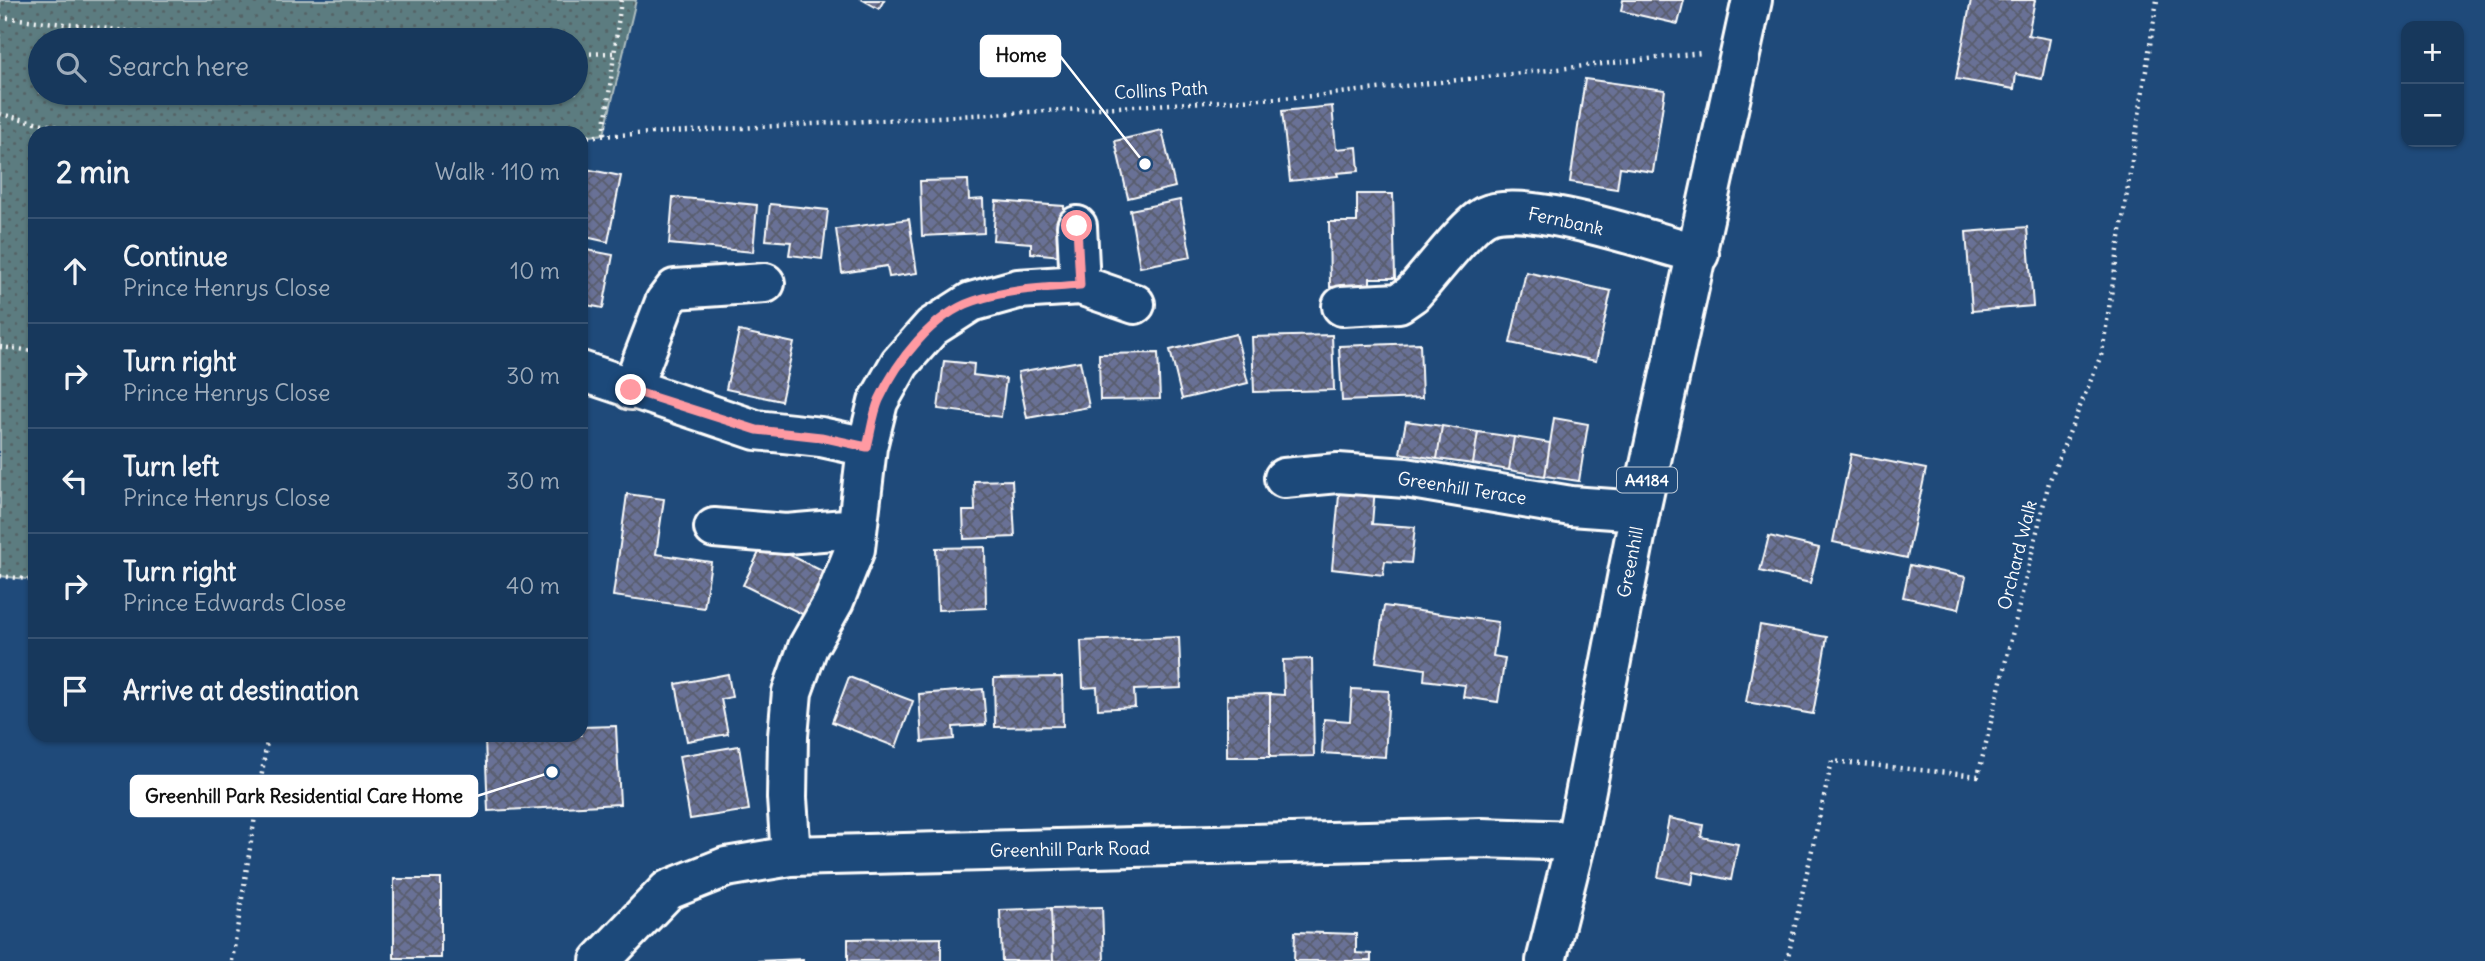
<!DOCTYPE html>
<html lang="en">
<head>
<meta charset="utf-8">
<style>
  :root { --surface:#17385c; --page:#203f62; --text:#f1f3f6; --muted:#9eacbb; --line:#365272 }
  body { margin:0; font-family:Delius,sans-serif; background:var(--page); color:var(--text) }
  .controls { position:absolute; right:21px; top:21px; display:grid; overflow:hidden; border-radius:14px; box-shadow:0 2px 5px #0004 }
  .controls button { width:63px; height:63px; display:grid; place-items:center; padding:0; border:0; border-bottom:2px solid var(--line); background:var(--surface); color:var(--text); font:35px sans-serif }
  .stop { position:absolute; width:21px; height:21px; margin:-16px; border:5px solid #ff9aa2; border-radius:50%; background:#fff }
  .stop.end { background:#ff9aa2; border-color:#fff; box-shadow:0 2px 7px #0008 }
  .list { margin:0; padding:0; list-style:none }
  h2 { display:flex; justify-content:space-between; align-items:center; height:91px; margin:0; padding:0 28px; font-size:30px }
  h2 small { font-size:23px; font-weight:400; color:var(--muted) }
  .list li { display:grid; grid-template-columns:46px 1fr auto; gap:21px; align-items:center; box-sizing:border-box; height:105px; padding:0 28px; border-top:2px solid var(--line) }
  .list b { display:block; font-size:26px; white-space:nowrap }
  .list p { margin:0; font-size:23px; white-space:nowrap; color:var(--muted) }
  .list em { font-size:23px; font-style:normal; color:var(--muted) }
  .icon { flex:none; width:38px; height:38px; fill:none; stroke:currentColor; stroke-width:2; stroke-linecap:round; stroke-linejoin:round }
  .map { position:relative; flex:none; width:2485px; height:961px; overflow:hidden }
  .search { position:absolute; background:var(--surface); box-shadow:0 2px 5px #0004; left:28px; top:28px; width:560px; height:77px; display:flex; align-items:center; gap:18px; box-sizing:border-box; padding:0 24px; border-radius:38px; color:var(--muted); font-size:26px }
  .panel { position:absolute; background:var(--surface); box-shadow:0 2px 5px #0004; left:28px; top:126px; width:560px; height:616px; border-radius:21px }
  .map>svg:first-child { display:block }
  .grass { fill:url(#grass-dots); stroke:#adbdc0; stroke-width:2; fill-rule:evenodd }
  .building { fill:url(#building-cross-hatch); stroke:#fff; stroke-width:2 }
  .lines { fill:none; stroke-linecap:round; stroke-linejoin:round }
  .minor-casing { stroke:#fff; stroke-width:44 }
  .major-casing { stroke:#fff; stroke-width:44 }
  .path { stroke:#fff; stroke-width:4.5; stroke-dasharray:2 5; stroke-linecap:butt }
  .minor { stroke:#1f4a7a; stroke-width:38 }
  .major { stroke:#1f4a7a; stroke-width:38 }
  .route { stroke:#ff9aa2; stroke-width:9 }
  .labels { text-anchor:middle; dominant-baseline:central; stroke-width:5; stroke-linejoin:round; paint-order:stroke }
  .shield { fill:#1f4a7a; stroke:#bcc9d7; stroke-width:2 }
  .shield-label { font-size:16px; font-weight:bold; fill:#fff }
  .street-label { font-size:18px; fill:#fff; stroke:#1f4a7a }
  .leader { fill:none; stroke:#fff; stroke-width:2.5 }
  .callout-dot { fill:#fff; stroke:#1f4a7a; stroke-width:2.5 }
  .callout { fill:#fff; stroke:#fff; stroke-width:2.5 }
  .callout-label { font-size:19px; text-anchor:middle; font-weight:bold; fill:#111 }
</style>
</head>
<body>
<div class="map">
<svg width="2485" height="961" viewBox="0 0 2485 961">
  <defs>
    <pattern id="grass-dots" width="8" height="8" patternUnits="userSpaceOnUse" patternTransform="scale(1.75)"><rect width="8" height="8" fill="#5b7b80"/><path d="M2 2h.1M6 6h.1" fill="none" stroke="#546466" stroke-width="1.8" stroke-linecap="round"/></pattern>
    <pattern id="building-cross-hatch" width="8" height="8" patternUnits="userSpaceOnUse" patternTransform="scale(1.75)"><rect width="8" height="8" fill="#697196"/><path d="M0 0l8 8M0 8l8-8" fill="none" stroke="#595d6d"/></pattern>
  </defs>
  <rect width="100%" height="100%" fill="#1f4a7a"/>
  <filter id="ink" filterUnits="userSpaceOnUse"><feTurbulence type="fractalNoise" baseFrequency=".0143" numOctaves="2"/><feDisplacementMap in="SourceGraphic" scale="14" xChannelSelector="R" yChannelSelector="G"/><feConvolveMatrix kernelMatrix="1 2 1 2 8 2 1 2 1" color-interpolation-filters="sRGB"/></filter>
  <g filter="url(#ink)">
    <path class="grass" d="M0,0H636L604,134L581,137V133H35V580L0,576ZM40,40H576V93H40Z"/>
    <path class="building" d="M863,0H884L879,9Z
      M1623,0H1684L1678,24L1621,11Z
      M1971,0H2035L2028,35L2050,39L2042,79L2016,74L2014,89L1956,79Z
      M1585,79L1665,90L1653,172L1620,167L1617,189L1570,182Z
      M1332,106L1336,149L1357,147L1359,171L1337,173L1338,176L1290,181L1282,111Z
      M1162,130L1175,187L1128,198L1115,141Z
      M581,168L621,176L608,242L581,236Z
      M968,180L969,200L983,199L984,233L922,236L920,181Z
      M1357,194H1393L1395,278H1370V286L1330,287L1329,222H1357Z
      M673,197L757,205L753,252L669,244Z
      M1180,200L1191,257L1140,267L1130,210Z
      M996,201L1064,206L1061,256L1031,253V243L993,240Z
      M770,204L828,210L822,259L789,255L791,242L766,240Z
      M909,219L917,273L889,277L887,266L842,273L836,229Z
      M2027,227L2033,306L1972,311L1966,232Z
      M581,249L613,255L603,308L581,304Z
      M1526,272L1611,291L1596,361L1510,343Z
      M739,331L794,343L781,401L726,389Z
      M1236,334L1248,383L1182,399L1170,350Z
      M1332,335L1334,390L1254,392L1252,337Z
      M1420,343L1422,398L1342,401L1339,346Z
      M1158,353L1160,399L1100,400L1099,354Z
      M944,361L974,364L973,375L1006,379L1001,417L938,409Z
      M1080,361L1089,407L1027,418L1018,372Z
      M1554,418L1588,424L1579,481L1545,476Z
      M1406,421L1442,426L1437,459L1400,453Z
      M1442,426L1478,432L1473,464L1437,459Z
      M1478,432L1514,437L1509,470L1473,464Z
      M1514,437L1550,443L1545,476L1509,470Z
      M581,441L586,457L581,459Z
      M1851,454L1926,469L1907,558L1833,542Z
      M1012,480L1015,537L964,539L963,511H975L974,481Z
      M1340,485L1375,488L1372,524L1415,527L1411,563L1385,561L1383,575L1332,569Z
      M627,494L664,499L656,554L711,562L704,608L613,596Z
      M1769,536L1819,548L1810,583L1760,571Z
      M764,542L826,573L804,615L743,585Z
      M985,547L986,608L938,610L936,548Z
      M1910,565L1966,577L1959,609L1903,597Z
      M1384,606L1498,622L1493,656L1505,658L1498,702L1463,697L1465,685L1424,680L1425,669L1376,662Z
      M1760,625L1827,637L1813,714L1746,702Z
      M1179,637L1181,688L1134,690L1135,707L1098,709L1097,687L1083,688L1081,641Z
      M1312,659L1314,756L1270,757V694L1284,695L1283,660Z
      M728,674L732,697L721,699L728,734L687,741L676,684Z
      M849,677L913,701L896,747L832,722Z
      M1062,677L1063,726L995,727L994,678Z
      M983,689L986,725L953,727L954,739L922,742L919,694Z
      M1352,689L1389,691L1385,757L1322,753L1324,719L1350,721Z
      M1270,694V757H1227V695Z
      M616,726L620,804L488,811L485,740L519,739V735H581V727Z
      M739,746L749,810L690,819L679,756Z
      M1669,818L1703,825L1701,837L1738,844L1731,880L1694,872L1692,884L1658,877Z
      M394,879H441V958H394Z
      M1102,907L1104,961H1053L1051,908Z
      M1051,908L1053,961H1002L1000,910Z
      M1295,932L1356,934V953L1371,954V961H1294Z
      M941,938V961H848V939Z
      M803,959V961H756Z"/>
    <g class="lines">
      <g class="minor-casing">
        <path id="minor" d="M1077,226L1080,285
          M1342,306L1399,303L1412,294C1428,277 1467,225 1485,216C1524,197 1653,242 1699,254
          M581,371L756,430L821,437L867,447
          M631,390L665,302L675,289L765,283
          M1284,478L1338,473L1406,478L1571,506L1640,511
          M714,528L786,534L857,528
          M791,856L787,798L788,736L792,692L808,647L834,601L855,549L867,447L878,402L900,363L932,327L971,302L1018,289L1080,285L1135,304
          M600,961L668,890L726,867L791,856L1482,838L1576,841"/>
      </g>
      <g class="major-casing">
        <path id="major" d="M1546,961L1576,841L1640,511L1752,0"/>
      </g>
      <path class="path" d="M0,17L211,40
        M576,54L615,53
        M0,114L83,133
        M604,134L621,0
        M581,137L1314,96L1702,53
        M0,347L35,351
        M0,576L35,580
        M232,961L268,735
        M1787,961L1832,761L1978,776L2049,482L2102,353L2157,0"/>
      <use href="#minor" class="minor"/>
      <use href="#major" class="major"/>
    </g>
  </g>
  <g class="lines" filter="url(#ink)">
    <path class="route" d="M631,390L757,430L821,437L867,447C871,432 873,414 879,400C897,361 932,315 974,301C1009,289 1044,288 1080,285L1077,226"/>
  </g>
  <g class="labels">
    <rect class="shield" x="1617" y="467.5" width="60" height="25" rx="5"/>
    <g class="shield-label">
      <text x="1647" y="480">A4184</text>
    </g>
    <g class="street-label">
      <text transform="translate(1161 90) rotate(-3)">Collins Path</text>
      <text transform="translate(1566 221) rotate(12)">Fernbank</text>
      <text transform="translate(1462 488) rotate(9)">Greenhill Terace</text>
      <text transform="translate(2017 555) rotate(-76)">Orchard Walk</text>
      <text transform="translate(1630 562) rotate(-79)">Greenhill</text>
      <text transform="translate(1070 849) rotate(-1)">Greenhill Park Road</text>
    </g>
  </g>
  <path class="leader" d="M1145 164L1060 56M552 772L477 796"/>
  <g class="callout-dot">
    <circle cx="1145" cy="164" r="7"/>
    <circle cx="552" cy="772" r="7"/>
  </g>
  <g class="callout">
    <rect x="981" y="36" width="79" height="40" rx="7"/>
    <rect x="131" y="776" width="346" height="40" rx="7"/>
  </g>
  <g class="callout-label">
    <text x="1021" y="62">Home</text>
    <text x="304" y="803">Greenhill Park Residential Care Home</text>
  </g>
</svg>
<div class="controls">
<button>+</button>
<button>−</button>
</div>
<div class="stop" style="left:1077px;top:226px"></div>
<div class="stop end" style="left:631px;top:390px"></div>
<div class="search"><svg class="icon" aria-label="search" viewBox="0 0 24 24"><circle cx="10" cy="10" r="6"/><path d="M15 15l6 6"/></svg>Search here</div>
<section class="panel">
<h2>2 min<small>Walk · 110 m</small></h2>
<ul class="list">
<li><svg class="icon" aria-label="ahead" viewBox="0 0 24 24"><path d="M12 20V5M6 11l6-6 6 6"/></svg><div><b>Continue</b><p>Prince Henrys Close</p></div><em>10 m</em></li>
<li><svg class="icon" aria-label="right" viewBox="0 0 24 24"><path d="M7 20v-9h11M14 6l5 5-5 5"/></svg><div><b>Turn right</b><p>Prince Henrys Close</p></div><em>30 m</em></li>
<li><svg class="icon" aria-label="left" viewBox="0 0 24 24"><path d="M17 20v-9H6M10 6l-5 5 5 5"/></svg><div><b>Turn left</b><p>Prince Henrys Close</p></div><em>30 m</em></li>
<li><svg class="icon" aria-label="right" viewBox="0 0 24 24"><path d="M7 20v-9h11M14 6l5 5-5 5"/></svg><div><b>Turn right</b><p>Prince Edwards Close</p></div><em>40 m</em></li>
<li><svg class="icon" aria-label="arrive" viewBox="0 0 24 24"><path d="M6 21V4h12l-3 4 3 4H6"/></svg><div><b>Arrive at destination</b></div></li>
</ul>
</section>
</div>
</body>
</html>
